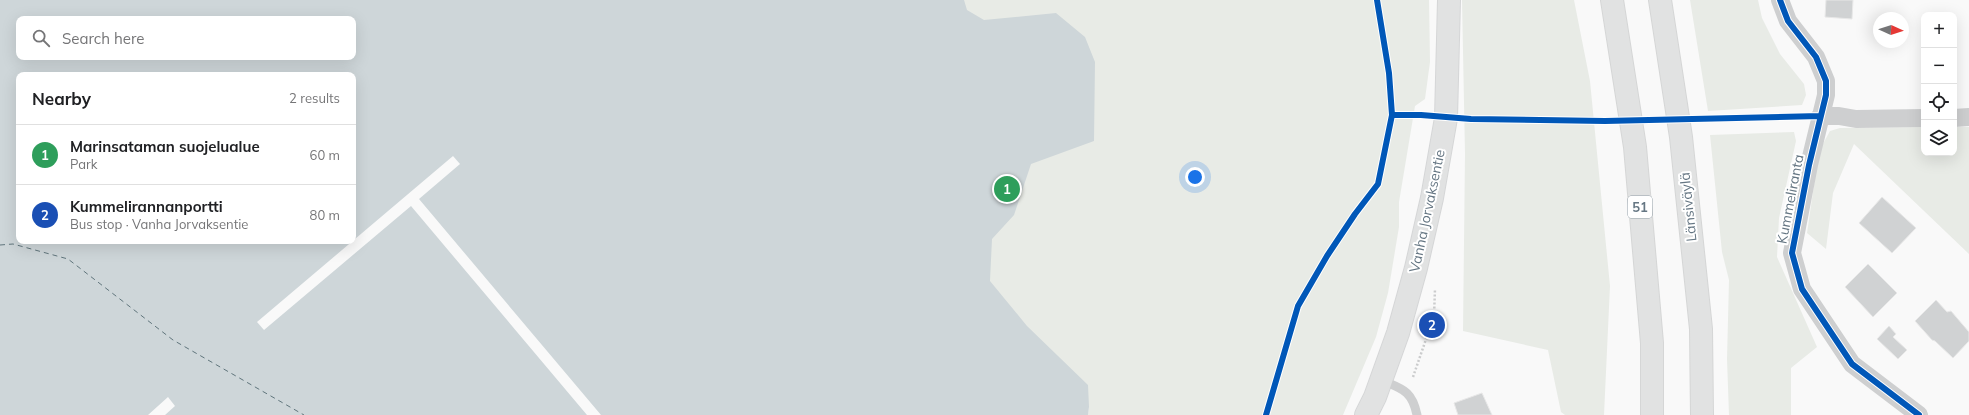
<!DOCTYPE html>
<html lang="en">
<head>
<meta charset="utf-8">
<style>
  :root { --surface:#fff; --page:#f6f6f6; --text:#202124; --muted:#757577; --line:#e0e0e0; --accent:#b45309 }
  body { margin:0; font-family:Mulish,sans-serif; background:var(--page); color:var(--text) }
  .controls { position:absolute; right:12px; top:12px; display:grid; overflow:hidden; border-radius:8px; box-shadow:0 4px 16px #0002 }
  .controls button { width:36px; height:36px; display:grid; place-items:center; padding:0; border:0; border-bottom:1px solid var(--line); background:var(--surface); color:var(--text); font:20px sans-serif }
  .compass { position:absolute; left:1873px; top:12px; width:36px; height:36px; border-radius:50%; background:var(--surface); box-shadow:0 4px 16px #0002; rotate:93deg }
  .you { position:absolute; left:1195px; top:177px; width:14px; height:14px; margin:-10px; border:3px solid #fff; border-radius:50%; background:#1a73e8; box-shadow:0 0 0 6px #1a73e833 }
  .badge { display:grid; place-items:center; width:26px; height:26px; border-radius:50%; background:var(--accent); color:#fff; font-size:13px; font-weight:700 }
  .pin { position:absolute; translate:-50% -50%; border:2px solid #fff; box-shadow:0 1px 4px #0006 }
  .list { margin:0; padding:0; list-style:none }
  h2 { display:flex; justify-content:space-between; align-items:center; height:52px; margin:0; padding:0 16px; font-size:17px }
  h2 small { font-size:13px; font-weight:400; color:var(--muted) }
  .list li { display:grid; grid-template-columns:26px 1fr auto; gap:12px; align-items:center; box-sizing:border-box; height:60px; padding:0 16px; border-top:1px solid var(--line) }
  .list b { display:block; font-size:15px; white-space:nowrap }
  .list p { margin:0; font-size:13px; white-space:nowrap; color:var(--muted) }
  .list em { font-size:13px; font-style:normal; color:var(--muted) }
  .icon { flex:none; width:22px; height:22px; fill:none; stroke:currentColor; stroke-width:2; stroke-linecap:round; stroke-linejoin:round }
  .map { position:relative; flex:none; width:1969px; height:415px; overflow:hidden }
  .search { position:absolute; background:var(--surface); box-shadow:0 4px 16px #0002; left:16px; top:16px; width:340px; height:44px; display:flex; align-items:center; gap:10px; box-sizing:border-box; padding:0 14px; border-radius:8px; color:var(--muted); font-size:15px }
  .panel { position:absolute; background:var(--surface); box-shadow:0 4px 16px #0002; left:16px; top:72px; width:340px; height:172px; border-radius:8px }
  .map>svg:first-child { display:block }
  .green { fill:#e8ebe6 }
  .water { fill:#ced6d9; fill-rule:evenodd }
  .pier { fill:#f9f9f9 }
  .lines { fill:none; stroke-linecap:round; stroke-linejoin:round }
  .ferry { stroke:#60757c; stroke-width:1; stroke-dasharray:5 4; stroke-linecap:butt }
  .building { fill:#d0d2d3; stroke:#e8e8e8 }
  .secondary-casing { stroke:#d5d6d7; stroke-width:24 }
  .motorway-casing { stroke:#d5d6d6; stroke-width:24 }
  .path { stroke:#cbcccd; stroke-width:2.5; stroke-dasharray:2 2; stroke-linecap:butt }
  .service { stroke:#cecfd0; stroke-width:9 }
  .minor { stroke:#cecfd0; stroke-width:18 }
  .secondary { stroke:#e1e2e2; stroke-width:22 }
  .motorway { stroke:#e1e2e2; stroke-width:22 }
  .cycleway-casing { stroke:#fff; stroke-width:8 }
  .cycleway { stroke:#0057b8; stroke-width:6 }
  .labels { text-anchor:middle; dominant-baseline:central; stroke-width:4; stroke-linejoin:round; paint-order:stroke }
  .shield { fill:#fff; stroke:#939fa8; stroke-width:1 }
  .shield-label { font-size:13px; font-weight:bold; fill:#657683 }
  .street-label { font-size:14px; fill:#657683; stroke:#fff }
</style>
</head>
<body>
<div class="map">
<svg width="1969" height="415" viewBox="0 0 1969 415">
  <rect width="100%" height="100%" fill="#f9f9f9"/>
  <path class="green" d="M773,0H1429L1430,62L1425,99L1415,106L1399,202V227L1388,293L1376,337L1343,415H1088L1089,407L847,154Z
    M1462,0H1574L1590,81L1610,286L1604,415H1565L1561,412L1548,350L1463,331L1465,154Z
    M1690,0H1758L1762,18L1780,54L1804,84L1806,95L1802,105L1708,111Z
    M1924,127V153H1954V127H1969V254L1854,144L1833,193L1826,249L1807,233L1819,151L1830,131L1840,128Z
    M1794,132L1796,141L1779,218L1777,257L1817,347L1791,368V415H1729L1727,359L1729,280L1722,252L1710,135Z"/>
  <path class="water" d="M0,0H964L967,10L984,20L1056,13L1085,37L1095,62L1094,141L1031,164L1014,215L992,239L990,281L1027,326L1088,385L1089,407L1088,415H0ZM19,19H353V57H19ZM19,75H353V241H19Z"/>
  <path class="pier" d="M453,156L460,164L419,199L601,415H587L411,206L264,330L257,322Z
    M168,397L175,406L165,415H148Z"/>
  <g class="lines">
    <path class="ferry" d="M0,245L13,244L68,259L173,340L304,415"/>
  </g>
  <path class="building" d="M1826,0H1853L1852,19L1825,17Z
    M1882,197L1916,228L1892,253L1859,223Z
    M1868,264L1897,293L1873,317L1845,287Z
    M1936,300L1947,312L1951,311L1969,332V341L1953,358L1935,341L1932,340L1915,321Z
    M1889,326L1896,334L1893,337L1907,350L1898,359L1877,339Z
    M1482,393L1492,415H1458L1454,403Z"/>
  <g class="lines">
    <g class="secondary-casing">
      <path id="secondary" d="M1366,415L1375,397L1398,333L1416,268L1432,198L1446,118L1449,0"/>
    </g>
    <g class="motorway-casing">
      <path id="motorway" d="M1612,0L1635,147L1652,343V415
        M1660,0L1681,137L1701,329L1702,415"/>
    </g>
    <path class="path" d="M1413,377L1434,316L1435,289"/>
    <path class="service" d="M1381,380C1402,389 1412,390 1417,415"/>
    <path class="minor" d="M1780,0L1788,21L1816,57L1826,81V95L1809,165L1792,253L1802,289L1852,364L1919,415
      M1820,116H1839L1856,119L1924,118
      M1954,118L1969,117"/>
    <use href="#secondary" class="secondary"/>
    <use href="#motorway" class="motorway"/>
    <g class="cycleway-casing">
      <path id="cycleway" d="M1780,0L1788,21L1816,57L1826,81V95L1809,165L1792,253L1802,289L1852,364L1919,415
        M1392,115H1421L1471,119L1605,121L1820,116
        M1266,415L1298,306L1327,256L1355,214L1378,184L1392,115L1389,73L1377,0"/>
    </g>
    <use href="#cycleway" class="cycleway"/>
  </g>
  <g class="labels">
    <rect class="shield" x="1628" y="196" width="24" height="22" rx="3"/>
    <g class="shield-label">
      <text x="1640" y="207">51</text>
    </g>
    <g class="street-label">
      <text transform="translate(1790 199) rotate(-79)">Kummeliranta</text>
      <text transform="translate(1688 207) rotate(-96)">Länsiväylä</text>
      <text transform="translate(1427 211) rotate(-78)">Vanha Jorvaksentie</text>
    </g>
  </g>
</svg>
<div class="controls">
<button>+</button>
<button>−</button>
<button><svg class="icon" aria-label="locate" viewBox="0 0 24 24"><circle cx="12" cy="12" r="6"/><path d="M12 2v4M12 18v4M2 12h4M18 12h4"/></svg></button>
<button><svg class="icon" aria-label="layers" viewBox="0 0 24 24"><path d="M12 4l9 5-9 5-9-5zM3 14l9 5 9-5"/></svg></button>
</div>
<svg class="compass" viewBox="-18 -18 36 36"><path d="M0-13l5 13h-10z" fill="#e53935"/><path d="M0 13l5-13h-10z" fill="#757577"/></svg>
<div class="you"></div>
<div class="pin badge" style="left:1007px;top:189px;background:#2e9e5b">1</div>
<div class="pin badge" style="left:1432px;top:325px;background:#1a4fb4">2</div>
<div class="search"><svg class="icon" aria-label="search" viewBox="0 0 24 24"><circle cx="10" cy="10" r="6"/><path d="M15 15l6 6"/></svg>Search here</div>
<section class="panel">
<h2>Nearby<small>2 results</small></h2>
<ul class="list">
<li><span class="badge" style="background:#2e9e5b">1</span><div><b>Marinsataman suojelualue</b><p>Park</p></div><em>60 m</em></li>
<li><span class="badge" style="background:#1a4fb4">2</span><div><b>Kummelirannanportti</b><p>Bus stop · Vanha Jorvaksentie</p></div><em>80 m</em></li>
</ul>
</section>
</div>
</body>
</html>
